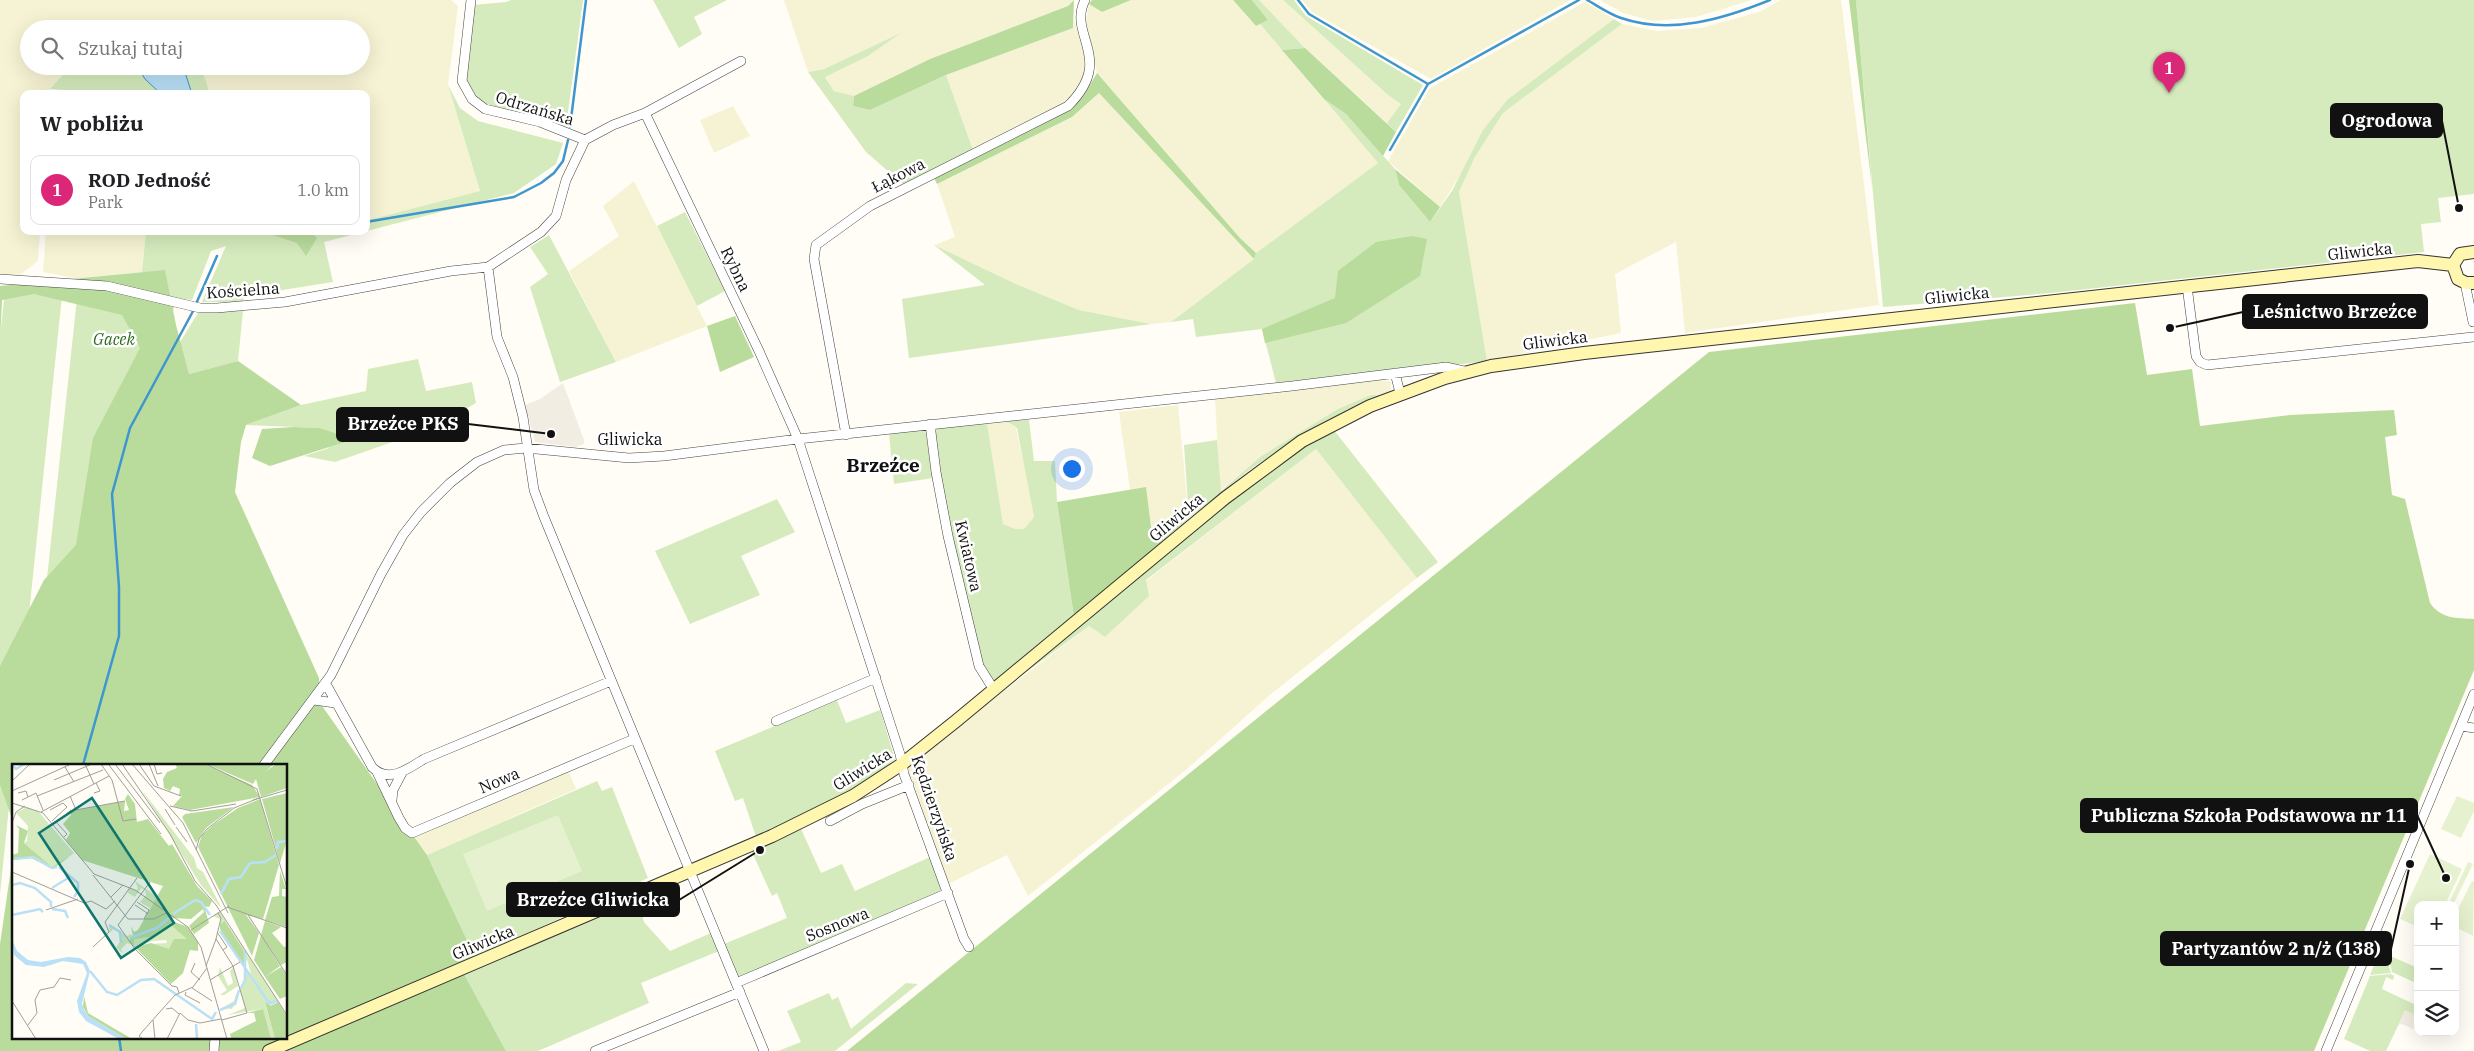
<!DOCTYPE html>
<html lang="pl">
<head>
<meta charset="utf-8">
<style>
  :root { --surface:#fff; --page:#f2f2f2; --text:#202124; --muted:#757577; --line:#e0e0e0; --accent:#db2777 }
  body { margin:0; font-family:"IBM Plex Serif",serif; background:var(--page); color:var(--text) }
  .controls { position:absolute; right:15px; bottom:15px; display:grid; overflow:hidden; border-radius:10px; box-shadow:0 5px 20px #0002 }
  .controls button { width:45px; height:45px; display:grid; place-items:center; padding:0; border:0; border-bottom:1px solid var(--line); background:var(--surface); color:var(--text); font:25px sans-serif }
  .you { position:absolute; left:1071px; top:468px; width:18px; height:18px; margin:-12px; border:4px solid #fff; border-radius:50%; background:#1a73e8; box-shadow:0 0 0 8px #1a73e833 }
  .badge { display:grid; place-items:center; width:32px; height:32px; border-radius:50%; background:var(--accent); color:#fff; font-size:16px; font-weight:700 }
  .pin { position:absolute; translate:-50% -41px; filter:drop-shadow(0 1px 2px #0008) }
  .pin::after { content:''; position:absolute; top:26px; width:18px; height:15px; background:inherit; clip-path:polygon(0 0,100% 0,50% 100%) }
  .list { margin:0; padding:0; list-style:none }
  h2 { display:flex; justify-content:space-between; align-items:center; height:65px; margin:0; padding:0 20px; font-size:21px }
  h2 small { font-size:16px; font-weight:400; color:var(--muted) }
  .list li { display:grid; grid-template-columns:32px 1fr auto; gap:15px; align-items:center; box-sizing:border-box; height:70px; margin:0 10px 10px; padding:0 10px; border:1px solid var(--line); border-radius:10px }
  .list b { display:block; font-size:19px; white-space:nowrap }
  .list p { margin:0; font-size:16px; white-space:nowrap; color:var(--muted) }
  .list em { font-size:16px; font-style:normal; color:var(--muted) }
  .icon { flex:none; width:28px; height:28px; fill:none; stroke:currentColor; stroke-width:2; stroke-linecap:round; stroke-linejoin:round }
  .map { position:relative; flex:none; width:2474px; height:1051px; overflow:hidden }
  .search { position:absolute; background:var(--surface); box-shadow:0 5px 20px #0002; left:20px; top:20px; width:350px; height:55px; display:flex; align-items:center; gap:12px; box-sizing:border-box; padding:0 18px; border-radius:28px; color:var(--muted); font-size:19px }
  .panel { position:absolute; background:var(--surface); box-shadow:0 5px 20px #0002; left:20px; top:90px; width:350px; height:145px; border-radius:10px }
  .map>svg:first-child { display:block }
  .farmland { fill:#f6f3d4 }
  .green { fill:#d5ebbd }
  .forest { fill:#b9dc9c }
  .pitch { fill:#e6f2cf }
  .plaza { fill:#f1ede2 }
  .water { fill:#b9e0f7; stroke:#3f96cf }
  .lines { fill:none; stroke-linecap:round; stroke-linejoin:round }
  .stream { stroke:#3f96cf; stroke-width:2.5 }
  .minor-casing { stroke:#444; stroke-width:10 }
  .secondary-casing { stroke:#333; stroke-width:14 }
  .minor { stroke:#fff; stroke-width:9 }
  .secondary { stroke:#fff6b0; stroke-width:12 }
  .labels { text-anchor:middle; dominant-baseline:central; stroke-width:5; stroke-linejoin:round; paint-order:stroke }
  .street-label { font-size:16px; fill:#111; stroke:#fff }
  .park-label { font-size:16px; font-style:italic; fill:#2f6b1f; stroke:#fff }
  .quarter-label { font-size:19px; font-weight:bold; fill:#111; stroke:#fff }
  .inset-river { fill:none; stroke:#b9e0f7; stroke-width:2.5 }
  .inset-road { fill:none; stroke:#a09f9a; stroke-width:1 }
  .view { fill:#0f766e; fill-opacity:0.15; stroke:#0f766e; stroke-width:2.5 }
  .inset-edge { fill:none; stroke:#111; stroke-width:2.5 }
  .leader { fill:none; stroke:#111; stroke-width:2 }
  .callout-dot { fill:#111; stroke:#fff; stroke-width:2 }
  .callout { fill:#111; stroke:#111; stroke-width:2 }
  .callout-label { font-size:18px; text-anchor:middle; font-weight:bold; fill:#fff }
</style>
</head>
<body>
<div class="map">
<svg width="2474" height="1051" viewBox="0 0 2474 1051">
  <rect width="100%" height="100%" fill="#fffdf5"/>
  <path class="farmland" d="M0,0H451L458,6L448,85L480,191L372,219L366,218V94H210L201,66H361V29H188L187,26L171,29H29V66H100L96,71L69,68L50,89V94H24V231H40L38,261L21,274L0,278Z
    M784,0H1074L1068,6L930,59L854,96L834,91L825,76L868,56L898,35L824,69L808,72Z
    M1131,0H1233L1256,26L1260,24L1378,163L1256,253L1240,238L1097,73L1086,21L1089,4L1102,12Z
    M1259,0H1283L1388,95L1401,104L1387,123L1305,48Z
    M1302,0H1570L1431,79L1312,12Z
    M1600,0H1752L1696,17L1653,21L1623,13Z
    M1781,0H1841L1879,305L1685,333L1676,242L1615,274L1621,333L1487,361L1459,192L1475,157L1503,113L1622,24L1657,31L1701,28L1759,12Z
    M1585,2L1614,19L1508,99L1440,207L1388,161L1430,88Z
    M1074,20L1087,64L1083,80L1075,94L1064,104L973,150L946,75L1073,28Z
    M63,89L120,93V94H59Z
    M1099,93L1254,259L1171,322L1151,324L1079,310L1016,284L934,245L955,237L937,184L1072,117Z
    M733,106L750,136L714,153L700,120Z
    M634,181L707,326L616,362L569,271L619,236L603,206Z
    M46,231H146L142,272L79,279L43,272Z
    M1381,380L1391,382V391L1382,395H1371L1260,457L1220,491L1215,399Z
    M1178,405L1189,518L1153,543L1146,488L1130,490L1119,412Z
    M1006,421L1016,428L1028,482L1034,517L1024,529H1015L1003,524L987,423Z
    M1316,449L1417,578L1271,694L1187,769L1028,896L1007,855L948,884L907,765L1089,626L1105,637L1146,581Z
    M568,770L576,789L427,855L415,837Z"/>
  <path class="green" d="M511,0H583L566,127L486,104L475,98L466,81L474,5L506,2Z
    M653,0H727L694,17L702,34L679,48Z
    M1252,0H1259L1305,48L1282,50L1260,24L1268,20Z
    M1283,0H1294L1306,16L1423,85L1396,132L1387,123L1401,104L1388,95Z
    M1856,0H2474V194L2438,198L2441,222L2421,224L2424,252L2051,293L1883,307Z
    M1614,19L1622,24L1503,113L1475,157L1459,192L1487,361L1463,364H1439L1276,383L1262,329L1196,337L1193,319L1171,322L1254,259L1256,253L1378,163L1324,99L1346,114L1395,169L1399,185L1430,222L1452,191L1483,130L1508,99Z
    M901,33L868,56L825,77L834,91L854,96L853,106L870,110L946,75L973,150L904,185L866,152L808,72L824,69Z
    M100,66H201L210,94H120L50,89L69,68L95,71Z
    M448,85L460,108L478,121L563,143L556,164L514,193L324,242L333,282L244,296L243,302H202L226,246L211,251L192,300L170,297L142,272L146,231H366V218L372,219L480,191Z
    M685,212L725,291L697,306L657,226Z
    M549,235L616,362L560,382L530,287L548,274L530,247Z
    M934,245L1016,284L1079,310L1151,324L909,358L902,299L985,285Z
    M63,286L0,894V337L5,291Z
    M78,289L175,305L27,765Z
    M243,311L238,361L189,374L180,342L198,313Z
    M418,359L426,391L472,382L476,403L430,429L335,462L304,456L329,448L319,428L246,425L301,405L366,391L368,369Z
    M1371,395H1382L1316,426L1248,471L1189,518L1184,445L1217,440L1221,491L1260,457L1338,409Z
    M1029,420L1034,461H1055L1057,502L1074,617L994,683C973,653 969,613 961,578C951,528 939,479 933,428L987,423L1003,524L1015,529H1024L1034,517L1017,428L1006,421Z
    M925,428L933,478L894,484L889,434Z
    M1333,429L1438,562L1417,578L1316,449L1146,580L1149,596L1105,637L1089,626L1018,678L1072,630L1291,453Z
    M777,499L795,532L741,556L760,595L690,624L655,551Z
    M837,700L846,723L880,710L895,759L862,785L756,837L743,798L735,801L715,751Z
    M597,781L602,791L612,787L648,878L475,957L427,855Z
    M801,829L821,873L842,864L855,891L930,857L941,891L869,924L738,978L724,944L787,918L777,893L772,896L752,852Z
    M637,898L644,922L670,951L711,933L719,951L641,983L649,1003L538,1051H506L464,974Z
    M2380,951L2385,953L2391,973L2370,975Z
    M2388,955L2418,968V984L2392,972Z
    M2391,974L2394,976L2393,980L2386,977L2382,989L2418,1006V1016L2405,1011L2386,1051H2370L2344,1039L2370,976Z
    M906,983L918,984L835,1051H778L801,1042L787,1011L829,993L832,1000L838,997L851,1029Z"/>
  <path class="forest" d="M1074,0L1073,28L946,75L870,110L853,106L854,96L930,59L1068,6Z
    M1092,0H1131L1102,12L1089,4Z
    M1233,0H1252L1268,20L1256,26Z
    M1849,0H1856L1872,187Z
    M1305,48L1396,132L1383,156L1346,114L1324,99L1282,50Z
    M1097,73L1240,238L1256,253L1254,259L1099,93L1072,117L937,184L934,178L1068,111L1084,95Z
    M1395,169L1440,207L1430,222L1399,185Z
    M261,231H309L317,238L306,256L297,243Z
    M1412,236L1427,239L1420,276L1346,323L1265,343L1262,329L1335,298L1338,271L1376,242Z
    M165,270L176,325L189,374L238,361L301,405L246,425L241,442L235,492L319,678L320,703L427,855L475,957L464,974L506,1051H0V944L14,848V1037H286V765H14V824L0,785V666L44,580L76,545L93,438L140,348L122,315L34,294L2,300L0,340V286Z
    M2135,303L2147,375L2192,369L2200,426L2290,415L2394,410L2397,435L2385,437L2392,495L2405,499L2430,603C2441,619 2456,618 2474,619V670L2314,1051H847L1709,352Z
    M735,316L754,357L720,372L707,326Z
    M294,427L319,428L354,439L270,466L252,458L262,429Z
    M1146,487L1153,542L1189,518L1074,617L1057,502Z"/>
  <path class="pitch" d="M2457,796L2474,803V811L2461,838L2441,829Z
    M558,815L582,871L487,911L463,854Z
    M2430,854L2462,869L2445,905H2418V927L2400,919Z
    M2468,862L2473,864L2453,905H2448Z
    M2472,881L2474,882L2473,936L2455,927V915Z"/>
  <path class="plaza" d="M563,383L584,440V444L576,447L535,442L525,405L540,399Z
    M2405,1010L2418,1016V1031L2402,1024L2398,1025Z"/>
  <path class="water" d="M137,66H183L192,94H161L145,79Z"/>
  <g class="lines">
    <path class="stream" d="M1298,0L1309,14L1428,84L1579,0
      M1587,0C1598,6 1609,14 1621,18C1671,35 1723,19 1770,0
      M570,127L586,0
      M1390,150L1428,84
      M366,222L514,197L541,183L554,173L563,161L568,140
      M83,765L119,636V587L112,494L130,428L192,313L217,256
      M119,1037L121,1051"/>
    <g class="minor-casing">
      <path id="minor" d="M471,0L462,81L472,99L485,109L540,122L585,140
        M645,113L741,61
        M585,140L613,125L645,113L759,351L798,439L900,754L904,774L964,939L969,947
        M488,267L497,337L513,377L523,417L534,490L544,517L764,1051
        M0,279L107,286L200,308H217L285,302L451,271L488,267L541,232L556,216L566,180L585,140
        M2465,283L2473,322
        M2187,286L2196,356L2200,362L2207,365L2473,337
        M1395,373L1400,393
        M930,424L936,472L948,536L979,666L994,690
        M846,435L814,259L816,245L870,206L1068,106C1116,58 1067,36 1085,0
        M326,684L372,767C388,784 408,769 424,759L611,681
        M314,700L335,703
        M776,721L876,678
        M2461,726L2474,728
        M264,765L331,675L381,574L403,535L421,512L450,483L477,462L504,450L526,448L629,458L664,456L798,439L1292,386L1446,367L1464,371
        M377,772L399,818L405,828L412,833L634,739
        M392,800L393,790L403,771
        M830,821L862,804L909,785
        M736,983L948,893
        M214,1051L215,1037
        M595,1051L740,992
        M2326,1051L2474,694"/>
    </g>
    <g class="secondary-casing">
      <path id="secondary" d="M2474,252L2460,254L2453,265L2458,279L2466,283H2474
        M269,1051L772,836L853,796L902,764L956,721L1225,498L1302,441L1370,406L1445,378L1491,366L1584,353L2418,261L2453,265"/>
    </g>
    <use href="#minor" class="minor"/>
    <use href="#secondary" class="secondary"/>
  </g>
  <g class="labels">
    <g class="street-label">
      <text transform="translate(535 108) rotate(17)">Odrzańska</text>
      <text transform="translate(898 175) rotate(-27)">Łąkowa</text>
      <text transform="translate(2360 251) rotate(-6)">Gliwicka</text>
      <text transform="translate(736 269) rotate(64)">Rybna</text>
      <text transform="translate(243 290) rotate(-4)">Kościelna</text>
      <text transform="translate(1957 295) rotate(-6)">Gliwicka</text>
      <text transform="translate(1555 340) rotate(-7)">Gliwicka</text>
      <text x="630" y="439">Gliwicka</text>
      <text transform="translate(1176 517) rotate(-40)">Gliwicka</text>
      <text transform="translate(969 556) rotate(77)">Kwiatowa</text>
      <text transform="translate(862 769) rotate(-32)">Gliwicka</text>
      <text transform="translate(499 780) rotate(-23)">Nowa</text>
      <text transform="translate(935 808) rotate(71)">Kędzierzyńska</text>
      <text transform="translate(837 924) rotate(-22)">Sosnowa</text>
      <text transform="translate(483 942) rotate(-23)">Gliwicka</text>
    </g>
    <g class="park-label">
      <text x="114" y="339">Gacek</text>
    </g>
    <g class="quarter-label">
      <text x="883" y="465">Brzeźce</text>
    </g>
  </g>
  <g transform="translate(12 764)">
    <rect width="275" height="275" fill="#fffdf5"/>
    <path d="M129,25L182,94L185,104L191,108L210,145L189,121ZM15,43L26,47L62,89L45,102L40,103L12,79L15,77L16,62L4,49ZM123,117L145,133L138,144L128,138L134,131L133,126L129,124L123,133L116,129L117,124L124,127L126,124ZM208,148L266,237L259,242L253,239L263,275H259L250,245L216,251L233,244L228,226L220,245L210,244L222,237L224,231L233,216V204L239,210L235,195L232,203V187L214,157L208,160V155L201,152ZM164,160L163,164L180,175L157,186L139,180L155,179L154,176L140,177L123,184L121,181L158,162L121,181L115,179L109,185L111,189L104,184L109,176L107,168L102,164L98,169L97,161L101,162L115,172L119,170L121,172L118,175ZM208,203L216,222L221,219L218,207L221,203L226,222L212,231H208L215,226L206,212Z" fill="#d5ebbd"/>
    <path d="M163,0H193L240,21L248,33L178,46L161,42L170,32L167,31L168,25L161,22L158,27L152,24L151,15L155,8L165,4ZM195,0H262L253,8L264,0H275V24L249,33L244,15L241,20ZM275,29V76L268,99L250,35ZM116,30L123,40L125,58L136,55L157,82L160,80L185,122L200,137L197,143L192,142L197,159L182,170L177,162L192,148L191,145L179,155L160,154V157L176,163L186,178V187L178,186L171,209L159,220L117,177L121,172L119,162L122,168L126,166L151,122L70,96L54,76L58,69L51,60L59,51L58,47L113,37L112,47L117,46L113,35ZM160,162L175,175H162L157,185L139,179L122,183V175L145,172ZM248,35L267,101L251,155L234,151L247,169L240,192L186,83L190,71L201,61L226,44ZM222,43L194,64L184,79L170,53L173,50ZM4,61L16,67L12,79L40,103L57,93L41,105L19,94L0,96V91L6,89L7,65ZM268,107L274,125H270V132L275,133V163L253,156L260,133L267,132ZM213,157L232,187V203L208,165V160ZM253,157L269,163L260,169L272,183L275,182V198L269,201L249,171ZM249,171L268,202L253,213L242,196ZM269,203L275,212V232L268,235L253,213ZM72,232L76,249L120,275H114L76,252L71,243ZM253,238L259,242L266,238L275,252V275H263ZM251,245L259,275L219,274L218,270L244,257L242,249H234Z" fill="#b9dc9c" fill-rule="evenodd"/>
    <path d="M0,176L5,187L16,196L29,198L56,193L68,194L74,198L78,207L70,239L72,246L76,252L114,275H107L74,257L67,248L65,237L75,209L71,200L51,197L32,203L14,201L2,191Z" fill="#b9e0f7"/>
    <path class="inset-river" d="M0,1L4,5L12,0M265,85L266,78L275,77M2,95L21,93L40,104L45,103M238,99L253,98L264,91M47,103L66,119V127L62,133M0,121L8,119L23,124L39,138V143M40,124L56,114M209,130L217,115L229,113L238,99M40,145L53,147L56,154M161,150L183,136L189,138L198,151M0,151L28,145L31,148M97,161L108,168L109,179M208,167L257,239L266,237M118,174L145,164L157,154M78,207L95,228L105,231L129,216L142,215L200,255L204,248M229,224L233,216V187M208,246L223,240L227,226M184,260L185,275"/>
    <path class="inset-road" d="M73,0L82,20M89,0L100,16L111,57L124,55M103,0L148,59M110,0L158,70L183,117L204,141L275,251M120,0L171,59L216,149M127,0L142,22L169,32M137,0L146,22M142,0L145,10L150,9M194,0L245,25L275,124M97,1L149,70M53,3L62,18M42,16L80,0M0,17L18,0M0,27L59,0M6,29L14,27L16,33L10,36M82,29L88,27L84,19M25,32L91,6M58,32L64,46M16,33L24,29L31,46M241,36L275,26M0,39L31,49L82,110L123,126L176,163L189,183L215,275M158,42L180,47L224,40M153,45L163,61M38,46L51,39L55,43L40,57M58,47L113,37M29,48L97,12M44,58L55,70L51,74M0,59L4,48L13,42M42,60L59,46M164,63L175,78M184,86L187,75L195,65L222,44L247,34M0,108L72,139L79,137L94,145L103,137M81,111L116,155H142L156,148M99,133L111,121M125,138L137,146L135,150M123,141L135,149L132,155M215,143L275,164M34,146L66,135M236,151L275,211M106,161L123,185L160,222L165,223L167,229M106,161L138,118M179,166L217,142M205,168L215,183L211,186M204,175L221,202L235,249L210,256M81,183L97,168L93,158L125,114M183,199L179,208L188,216M194,202L204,175L209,154L206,149M198,216L228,198M180,224L200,237M174,228L173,231L188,239M0,237L24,275M154,245L160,244L167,250M141,256L143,275M16,261L25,249L23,236L28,226L42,223L48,214L59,216M131,275L127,272L130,268L163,231L181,223L195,204M155,275L168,249L176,256L188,259L209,255"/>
    <path class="view" d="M80,34L162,159L109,194L27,69Z"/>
    <rect width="275" height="275" class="inset-edge"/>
  </g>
  <path class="leader" d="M2459 208L2442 121M2170 328L2243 312M551 434L468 424M2446 878L2417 815M760 850L679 900M2410 864L2391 949"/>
  <g class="callout-dot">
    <circle cx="2459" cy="208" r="5"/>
    <circle cx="2170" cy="328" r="5"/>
    <circle cx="551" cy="434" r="5"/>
    <circle cx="2446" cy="878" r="5"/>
    <circle cx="760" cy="850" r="5"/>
    <circle cx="2410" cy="864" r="5"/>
  </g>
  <g class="callout">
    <rect x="2331" y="104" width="111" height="33" rx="5"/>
    <rect x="2243" y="295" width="184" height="33" rx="5"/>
    <rect x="337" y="408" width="131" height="33" rx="5"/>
    <rect x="2081" y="799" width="336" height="33" rx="5"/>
    <rect x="507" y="883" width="172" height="33" rx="5"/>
    <rect x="2161" y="932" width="230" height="33" rx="5"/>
  </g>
  <g class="callout-label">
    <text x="2387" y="127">Ogrodowa</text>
    <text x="2335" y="318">Leśnictwo Brzeźce</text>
    <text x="403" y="430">Brzeźce PKS</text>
    <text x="2249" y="822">Publiczna Szkoła Podstawowa nr 11</text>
    <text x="593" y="906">Brzeźce Gliwicka</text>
    <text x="2276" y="955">Partyzantów 2 n/ż (138)</text>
  </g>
</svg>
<div class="controls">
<button>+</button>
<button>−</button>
<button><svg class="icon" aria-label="layers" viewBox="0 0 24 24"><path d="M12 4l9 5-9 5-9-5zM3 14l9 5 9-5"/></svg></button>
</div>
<div class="you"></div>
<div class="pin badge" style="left:2169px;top:93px">1</div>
<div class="search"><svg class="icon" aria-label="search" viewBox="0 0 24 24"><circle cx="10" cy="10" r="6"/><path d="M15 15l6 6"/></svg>Szukaj tutaj</div>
<section class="panel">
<h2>W pobliżu<small></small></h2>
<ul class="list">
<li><span class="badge">1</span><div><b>ROD Jedność</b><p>Park</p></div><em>1.0 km</em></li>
</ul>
</section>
</div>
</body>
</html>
